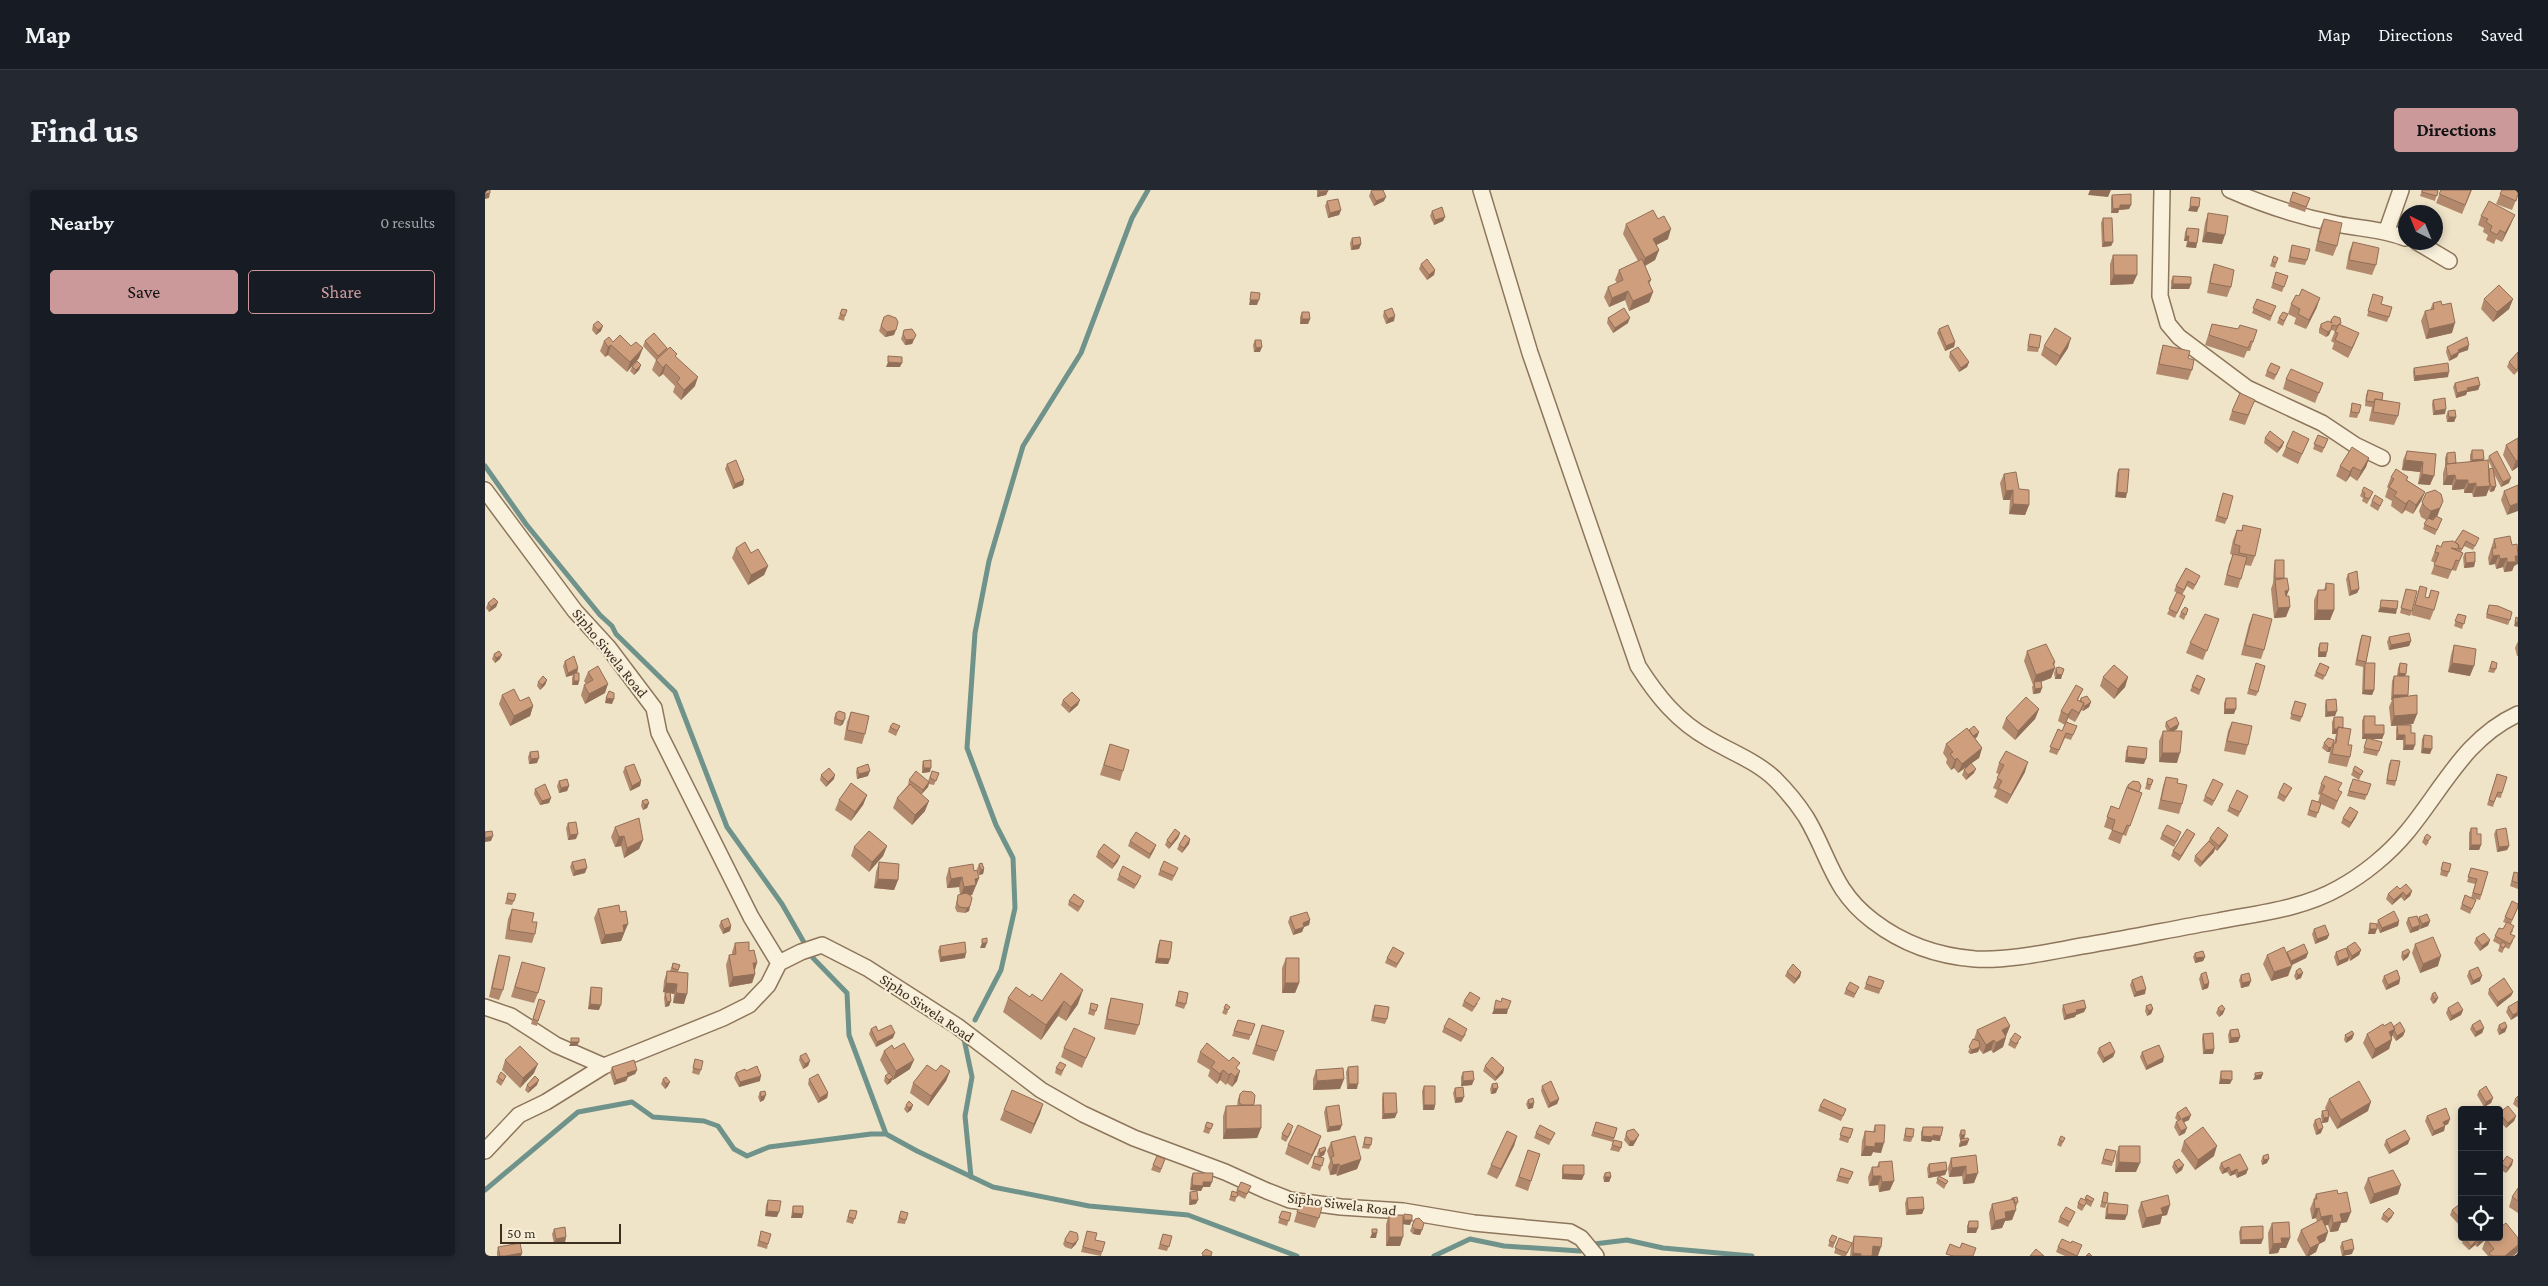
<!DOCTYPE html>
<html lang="en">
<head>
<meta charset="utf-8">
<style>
  :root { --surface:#171b24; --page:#242831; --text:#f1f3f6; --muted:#9ea1a6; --line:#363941; --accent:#cc999b }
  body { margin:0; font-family:"Crimson Pro",serif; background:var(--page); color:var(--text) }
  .controls { position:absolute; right:15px; bottom:15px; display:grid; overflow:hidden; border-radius:5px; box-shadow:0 2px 8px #0003 }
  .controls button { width:45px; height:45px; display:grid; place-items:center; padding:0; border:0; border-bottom:1px solid var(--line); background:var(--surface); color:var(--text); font:25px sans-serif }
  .compass { position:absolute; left:1913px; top:15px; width:45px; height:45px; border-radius:50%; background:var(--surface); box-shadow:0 2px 8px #0003; rotate:317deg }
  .scale { position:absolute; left:15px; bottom:12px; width:121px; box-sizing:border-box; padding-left:5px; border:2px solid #3d2e20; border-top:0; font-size:14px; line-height:18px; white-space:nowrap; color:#3d2e20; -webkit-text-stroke:4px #f7eed8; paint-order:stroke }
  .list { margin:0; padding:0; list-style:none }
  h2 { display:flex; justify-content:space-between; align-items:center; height:65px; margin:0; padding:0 20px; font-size:21px }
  h2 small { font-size:16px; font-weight:400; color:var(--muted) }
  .actions { display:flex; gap:10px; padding:15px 20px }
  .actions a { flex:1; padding:11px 0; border:1px solid var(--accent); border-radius:5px; text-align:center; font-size:18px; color:var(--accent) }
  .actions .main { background:var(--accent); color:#111 }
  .icon { flex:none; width:28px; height:28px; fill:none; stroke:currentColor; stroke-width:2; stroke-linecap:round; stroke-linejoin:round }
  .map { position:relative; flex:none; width:2033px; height:1066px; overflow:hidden; border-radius:5px }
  header { display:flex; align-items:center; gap:30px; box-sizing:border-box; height:70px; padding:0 25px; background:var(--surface); border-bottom:1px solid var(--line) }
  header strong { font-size:24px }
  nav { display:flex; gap:28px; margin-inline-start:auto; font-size:18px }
  .intro { display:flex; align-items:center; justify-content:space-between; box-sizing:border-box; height:120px; padding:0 30px }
  h1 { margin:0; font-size:35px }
  .button { padding:12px 22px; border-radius:5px; background:var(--accent); color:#111; font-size:18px; font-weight:700 }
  main { display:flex; gap:30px; padding:0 30px }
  aside { flex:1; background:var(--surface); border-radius:5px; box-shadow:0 2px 8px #0003 }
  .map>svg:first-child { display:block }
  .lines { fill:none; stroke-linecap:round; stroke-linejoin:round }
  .stream { stroke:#6f938a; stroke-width:5 }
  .minor-casing { stroke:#8d765c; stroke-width:18 }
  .minor { stroke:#faf1dc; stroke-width:15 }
  .wall { fill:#b2896c }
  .shaded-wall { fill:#916f58 }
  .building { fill:#cf9f7d; stroke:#916f58 }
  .labels { text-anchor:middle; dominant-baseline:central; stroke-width:4; stroke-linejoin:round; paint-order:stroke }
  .street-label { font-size:15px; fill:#3d2e20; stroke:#f7eed8 }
</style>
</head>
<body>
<header>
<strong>Map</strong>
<nav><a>Map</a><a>Directions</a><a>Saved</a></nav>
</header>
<div class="intro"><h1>Find us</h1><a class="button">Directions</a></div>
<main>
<aside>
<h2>Nearby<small>0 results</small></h2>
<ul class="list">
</ul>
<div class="actions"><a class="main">Save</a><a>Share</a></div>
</aside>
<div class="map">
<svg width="2033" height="1066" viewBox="0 0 2033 1066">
  <rect width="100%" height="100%" fill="#f0e4c8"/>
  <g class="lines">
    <path class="stream" d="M0,276L41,334L115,425L127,436L131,444L190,502L242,637L297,714L328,768L362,803L364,845L401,944
      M490,830L516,780L530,718L528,668L511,635L482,558L490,443L504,371L538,256L596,163L647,28L663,0
      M479,849L487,887L480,926L486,987
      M0,1000L93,922L147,912L168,927L219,931L233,936L249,959L262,966L284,957L386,944H401L432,961L508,997L604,1016L703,1025L812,1066
      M949,1066L985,1049L1019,1056L1095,1061L1109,1054L1142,1050L1178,1058L1267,1066"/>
    <g class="minor-casing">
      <path id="minor" d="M996,0L1045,163L1153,476C1172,506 1192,531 1224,549C1246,562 1271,571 1290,589C1301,600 1312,613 1321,627C1345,667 1347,700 1388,731C1418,754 1452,766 1490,769C1529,771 1571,760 1609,754C1651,747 1692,738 1733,731C1774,723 1817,719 1854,698C1878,685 1904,664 1922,642C1957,600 1980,548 2033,524
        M1677,0L1675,106L1683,134L1694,147L1762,198L1837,233L1870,255L1897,268
        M1745,0C1779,15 1816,27 1852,34C1876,39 1898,39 1920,48
        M1902,40L1916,0
        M1932,52L1964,71
        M0,300L90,421L123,457L169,518L174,543L266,727L294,773
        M294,773L316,762L337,755L382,778L472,836L556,900L598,924L649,948L740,982L782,1001L805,1010L856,1017L918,1021L989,1033L1085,1042L1096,1048L1111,1066
        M0,817L26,826L71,855L119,876
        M0,961L34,925L61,912L119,876L238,828L264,815L283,795L294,773"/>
    </g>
    <use href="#minor" class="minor"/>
  </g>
  <path class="wall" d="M832,0H843L841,5L832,7Z
    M1937,0H1953L1950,11L1935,6Z
    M1956,0H1987L1977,24L1951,13Z
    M2017,0L2033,5L2027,20L2011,14Z
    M886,1L899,11L889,16L884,6Z
    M1808,2L1825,8L1820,22L1803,16Z
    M1627,5L1646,15L1644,19L1634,20L1633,23H1626V9Z
    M842,11L856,20L854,25L843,28L840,16Z
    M947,21L960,27L958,31L949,35L945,26Z
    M1723,23L1737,54L1717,52L1720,33Z
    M1920,23V37L1915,34Z
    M1996,26L2026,34L2017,52L2011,49L2009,54L2001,50L2003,45L1998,42L1999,38L1993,35Z
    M1618,28L1628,52L1626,56L1617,57L1616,33Z
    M1839,29L1852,56L1848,66L1830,61L1835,38Z
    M1141,34L1183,49L1171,55L1174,60L1170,70L1160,76L1166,90L1164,95L1168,102L1164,112L1144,121L1140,110L1124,117L1119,107L1123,97L1132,93L1130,90L1134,80L1153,71L1138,44Z
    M1702,38L1712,53L1711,58L1701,57L1702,51H1699L1700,42Z
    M867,48L876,54L874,59L866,60L865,53Z
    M1868,52L1891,75L1887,85L1861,79L1864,62Z
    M1807,55L1822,70L1820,75L1803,72Z
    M1628,65L1648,94L1625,95V74Z
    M1793,68L1790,78L1785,76L1787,71Z
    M936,74L950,80L949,85L942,90L934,79Z
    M1729,74L1746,97L1742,107L1722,103L1726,83Z
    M1791,82L1803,86L1797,102L1786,98Z
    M1688,86L1706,94L1704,99H1686V91Z
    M1888,104L1904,127L1902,132L1882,126Z
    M1772,109L1791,116L1785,131L1767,123Z
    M1999,109H2028L2024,119L2008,132L1996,119Z
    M1948,113L1967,143L1941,149L1936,131L1940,121L1945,120Z
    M1806,114L1832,117L1821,139L1809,134L1811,128L1803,124Z
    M357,119L360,126L359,131L353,129Z
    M899,121L909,131L901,134L898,126Z
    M817,122L825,129L823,134H815V127Z
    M1803,124L1798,136L1792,133L1794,128Z
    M399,127L409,145L400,147L394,141Z
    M1123,128L1143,133L1128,143L1122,133Z
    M1846,130L1856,135L1870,153L1863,168L1847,159L1849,153L1846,151L1850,141L1846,140L1844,145L1841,147L1834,143V139L1836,134L1845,132Z
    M1727,134L1753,139L1772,140L1765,161H1762L1759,168L1720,155Z
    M108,135L116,141L111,145L107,140Z
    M1454,139L1470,152L1469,157L1460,161L1452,143Z
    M419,140L431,145L427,154L420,155L416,149Z
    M1545,144L1554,158L1553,162L1542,161L1544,149Z
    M770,150L775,162H769L768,155Z
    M119,151L128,152L154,168L142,182L123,165L120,167L115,161Z
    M160,151L182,158L191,167L210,196L196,210L188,202L190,196L178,184L174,187L167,180L171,170L158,156Z
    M1678,155L1703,168L1707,180L1703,190L1671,184L1675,165Z
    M1559,156L1583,158L1571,176L1556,165Z
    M1962,157L1983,160L1974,163L1972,167L1964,171L1961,162Z
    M1465,162L1484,172L1482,177L1474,182L1464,167Z
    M2033,162V181L2029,185L2022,177L2024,172Z
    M156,175L154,180L149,185L145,181L147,177Z
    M1929,178L1963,187L1929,191L1928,182Z
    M1782,181L1793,182L1789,190L1780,186Z
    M1801,189L1838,193L1830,213L1798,199Z
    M1970,193L1995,195L1993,200L1982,202L1981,205L1971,208L1968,197Z
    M1883,200L1897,210L1913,226L1909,235L1884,231L1887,217L1880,216L1881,205Z
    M1948,210L1960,224L1948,225L1947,214Z
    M1867,213L1874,223L1872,228L1864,227Z
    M1766,220L1760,235L1744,230L1747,221Z
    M1963,221L1971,227L1969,232H1962L1961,226Z
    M1833,245L1843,249L1837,263L1828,259Z
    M1780,248L1799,252L1797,257L1792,263L1779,253Z
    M2033,248V277L2027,281L2018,265L2021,255Z
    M1824,249L1813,274L1797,266L1801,257Z
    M1987,260L1999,269L1998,271L2003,281L2004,279L2007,278L2003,270L2004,266L2024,293L2016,297L2008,282L2011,296L2009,301L2005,302L2004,299L2001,306L1988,307L1987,303H1979V299L1967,300V295H1958V283L1960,276V268L1962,263L1971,273L1985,272V265Z
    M1922,261L1951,264L1945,295L1933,294L1935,282L1917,280L1918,270Z
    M1884,268L1881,277L1872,291L1865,286L1861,292L1851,286L1855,276Z
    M242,274L259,290L258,295L248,299L240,279Z
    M1634,279L1641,308L1630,307L1632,283Z
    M1519,284L1534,299L1544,315L1540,325L1524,324L1525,310H1518L1515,293Z
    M1906,287H1923L1922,290L1940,302L1936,311L1928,324L1920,320L1917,324L1906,316L1907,311L1900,307L1903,298L1902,297Z
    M2033,295L2022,325L2016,310L2019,301Z
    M1877,301L1886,307L1882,314L1877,311L1878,308L1875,306Z
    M1738,303L1742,329L1740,334L1730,331Z
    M1941,303L1955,334L1950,345L1938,339L1941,330L1936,327L1934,321Z
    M1887,311L1896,315L1893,321L1885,316Z
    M1758,335L1770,366L1766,376L1760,375L1753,398L1739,395L1744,374L1748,365L1745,364L1748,350L1752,340L1756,341Z
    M1978,340L1992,352L1988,360L1979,356L1976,362L1978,363L1971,381L1967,380L1963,389L1946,384L1950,373L1946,371L1952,355L1956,357L1970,352Z
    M2009,349L2031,375L2029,376L2027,381L2019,382L2018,377L2011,379L2010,374L2004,375L2003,368Z
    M251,358L266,363L283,376L279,385L263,395L247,368Z
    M1980,363L1990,372L1989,377L1979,378L1978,367Z
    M1790,370L1799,389L1801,406V427L1789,428L1786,399L1788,393L1789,375Z
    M1701,378L1713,391L1708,400L1702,396L1697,405L1698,411L1690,428L1682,424L1693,403L1689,401L1691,396Z
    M1863,384L1874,399L1872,403L1864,406L1861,389Z
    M1841,393L1849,420L1845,430H1829V410L1833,400H1839Z
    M1935,396L1940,407L1943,408L1946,400L1949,420L1945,430L1926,425Z
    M1921,399L1927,421L1925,426L1915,423Z
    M13,412L11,417L4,422L1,418L3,413Z
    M2004,415L2025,430L2023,435L2001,428L2002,420Z
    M1703,419L1699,430L1694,427L1696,422Z
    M1768,424L1779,460L1776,469L1756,465L1764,434Z
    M1973,424L1981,426L1977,439L1969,436Z
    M1734,429L1718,470L1701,463L1705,453Z
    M1877,445L1886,447L1881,473L1889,500L1887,505L1877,504L1878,477L1870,475L1875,450Z
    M1904,447L1926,451L1924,456L1904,460L1902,452Z
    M2033,452V466H2032L2030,458L2032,453Z
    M1835,453L1841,467H1833V458Z
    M1969,455L1985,486L1963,482L1966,465Z
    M1542,461L1569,476L1570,478L1566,488L1556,492L1557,498L1555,503L1548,504L1547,497L1548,495L1539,471Z
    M9,464L15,469L10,473L7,469Z
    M80,471L93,478L92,483L94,491L93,495H87V488L88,485L81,487L78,476Z
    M2007,471L2011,479L2009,483L2003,482Z
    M1771,473L1773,502L1771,506L1762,504Z
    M1835,473L1844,477L1838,490L1829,486Z
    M1915,473L1920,486L1922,506L1932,524L1928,534L1906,536L1904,517L1907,510H1906L1907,491L1909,486H1912L1913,478Z
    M1571,478L1577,485L1576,489H1570L1569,483Z
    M103,482L120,503L100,514L96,505L99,495L101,494L99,491Z
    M1712,485L1720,489L1714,505L1705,501Z
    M1618,487H1643L1640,497L1629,509L1615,496Z
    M62,490L60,495L55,500L52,496L53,492Z
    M1598,499L1593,510L1594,511L1596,508L1606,512L1604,517L1598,521L1596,520L1590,532L1583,528L1582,532L1592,536L1586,550L1580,548L1572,565L1564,562L1573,539L1577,541L1580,535L1573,531L1576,521Z
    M17,505L48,516L45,526L25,536L14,514Z
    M1741,508L1749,524H1739V513Z
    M1851,509L1840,527V515L1841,510Z
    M578,510L593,515L584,523L576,515Z
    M1810,511L1817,527L1815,532L1805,529Z
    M1554,519L1550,529L1530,550L1517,538L1521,528Z
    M354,521L358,534L355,536L349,534V528L351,523Z
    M366,522L380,544L377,554L359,550L362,532Z
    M1879,526L1890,535L1899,544L1897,549H1885L1894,561L1892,566L1878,563L1882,549H1877V531Z
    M1849,527L1858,538L1863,555L1865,567L1862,577L1843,573L1845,562L1849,553L1851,544H1847V532Z
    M1681,532L1694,534L1692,539L1689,541L1692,573L1674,572V551L1678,541H1682L1680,536Z
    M1747,532L1763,555L1760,565L1739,561L1743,541Z
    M1912,535L1926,543L1930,555L1928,560H1918V550H1911V540Z
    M415,536L411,546L403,542L405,537Z
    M1484,540L1494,542L1492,547L1490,548L1497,558L1494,568L1486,573L1489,583L1481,590L1477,585L1479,580L1483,576L1473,583L1469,578L1466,580L1461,573L1462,569L1458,563L1461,554Z
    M1939,545L1945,564L1936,563L1937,549Z
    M1843,548L1845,562H1842L1837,558L1839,553Z
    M625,554L638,581L635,591L615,585Z
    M1643,556L1659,574L1640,572L1641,561Z
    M45,562L52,573L44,574L43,567Z
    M1906,570L1911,591L1910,596L1901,594L1904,574Z
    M438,571L445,582L437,583V576Z
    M1514,573L1540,582L1522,614L1509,607L1512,600L1508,598L1514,584L1511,583Z
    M140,577L156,591L155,596L145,601L138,582Z
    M372,578L383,586L372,589L371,582Z
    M1868,580L1878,581L1874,590L1866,585Z
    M447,581L454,583L449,595L444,594L443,597L436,604L440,621L427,635L408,618L412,608L423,595L424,590L443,591Z
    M2012,584L2017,603L2016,608L2011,607L2008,617L2002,615Z
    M336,585L349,589L341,597L335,590Z
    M1681,587L1692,593L1697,614L1694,624L1673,619L1678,596Z
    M1663,588L1668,590L1665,600L1660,599Z
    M74,591L84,596L82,601L74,603L72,596Z
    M1866,593L1886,594L1880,610L1862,606Z
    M1836,594L1854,601L1853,611L1849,620L1836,614L1831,628L1822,625L1827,610L1833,612L1835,605L1833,604Z
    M1643,595L1654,602L1657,603L1641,646L1638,645L1635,654L1623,649L1627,640L1619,637L1626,616L1634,619Z
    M1736,598L1727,616L1718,611L1720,606Z
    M1807,598L1805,602L1799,612L1792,608L1794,603Z
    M50,599L66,608L64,613L55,615L49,604Z
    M382,605L378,615L366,631L350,620L354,610Z
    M1763,606L1753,627L1742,621L1744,617Z
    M157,611L164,613L162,618L158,620L156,616Z
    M1871,627L1864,638L1856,633L1858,628Z
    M83,633L91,649L83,650L81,638Z
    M130,637L158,650L154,659L139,668L136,656L130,657L126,647Z
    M1986,638L1992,644L1996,655L1994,660H1984V643Z
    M2011,640L2024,656L2022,660L2012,662L2009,644Z
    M695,643L693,648L684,659L680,655L682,650Z
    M1677,644L1694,647L1689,657L1675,649Z
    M1710,644L1708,648L1694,671L1686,666L1688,661Z
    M1725,648L1741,650L1732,661L1730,659L1729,662L1715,677L1709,671L1710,666L1723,652Z
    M1939,648L1944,652L1941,656L1937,652Z
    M705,649L704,654L697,663L692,659L694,655Z
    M645,651L671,655L669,660L664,669L643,656Z
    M402,656L398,666L384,682L366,666L369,657Z
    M613,662L633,671L627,679L611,667Z
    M87,672L100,683L88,686L85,677Z
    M394,672L413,690L409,700L389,698L391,682Z
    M1958,672L1964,682L1962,687L1955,685Z
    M494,674L499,679L498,684L494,685L492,679Z
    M464,678L489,681L494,688L487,705H485V716L484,721L480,723L472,722L470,718L473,705H475L474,697L462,698L461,688Z
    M1986,678L2003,682L1995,710L1986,708L1991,710L1985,724L1975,719L1980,705L1986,708L1990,694L1982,692Z
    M675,680L691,683L687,691L673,685Z
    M2029,682L2033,683V699L2025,696Z
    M634,685L654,691L649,699L632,690Z
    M1915,699L1927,701L1925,706L1919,711L1916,707L1907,715L1901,709L1903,704Z
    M23,703L29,711L27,715L20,714Z
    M584,711H599L597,716L593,722L583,715Z
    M2027,711L2033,717L2026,734L2028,741L2026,744L2028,751L2024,759L2020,757L2017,763L2013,761L2015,755L2008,751L2010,746L2018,739L2021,733L2018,732Z
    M27,719L47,732L50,744L47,753L20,749L23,729Z
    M113,719L135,722L139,743L136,751L116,754L109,728Z
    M805,727L825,730L824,735L819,737L817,742L808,745L803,732Z
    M1934,727L1945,731L1943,736L1935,739V738L1934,740L1925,743L1921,733L1923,728L1933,729Z
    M1893,730L1914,731L1913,736L1895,743L1892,736L1890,744H1883L1884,738L1885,733L1892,734Z
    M236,731L246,736L245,741L238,744L234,736Z
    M1829,739L1844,745L1842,749L1830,754L1827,744Z
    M1991,748L2005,750L2003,755L1995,761L1989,753Z
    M675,750L685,769L683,774L670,773L673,755Z
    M250,753L264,761L270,784L267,793L244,797L241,775L244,765H247V762Z
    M1930,754L1953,776L1935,783L1927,763Z
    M455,756L480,768L455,772L453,761Z
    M1862,757L1876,760L1874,765L1865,771L1864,768L1863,771L1852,776L1849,767L1851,762L1861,759Z
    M1802,762L1823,763L1821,768L1806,775L1803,786L1786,791L1778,774L1782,765L1802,764Z
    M1917,762H1925L1923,767L1918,771L1916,767Z
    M919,763L917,768L911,778L900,773L902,768Z
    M1710,763L1720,767L1718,771L1710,773L1708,767Z
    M14,765L18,800L14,810L4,807L11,775Z
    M801,768L814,793L810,803H797V778Z
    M37,772L53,803L49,813L26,807Z
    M188,773L195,775L193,782L199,814L188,813L189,804L185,803L186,811L184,816L180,817L179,808L180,803H182L178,802L179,791L182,781H185Z
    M1811,781L1816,788L1811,790L1809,786Z
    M1984,781L1995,791L1986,795L1982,786Z
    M1302,782H1316L1315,787L1309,794L1300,786Z
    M576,783L593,814L581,831L573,826L556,850L518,822L523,808L557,811Z
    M1716,784L1724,793L1723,798L1717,800L1714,789Z
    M1756,785L1764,796L1756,798L1754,790Z
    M1384,786L1399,791L1394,804L1379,799Z
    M1899,786L1915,789L1914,794L1901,800L1897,791Z
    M1647,790L1660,804L1649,807L1645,795Z
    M106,797L114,820L103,819L105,802Z
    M1361,799L1372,801L1369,808L1359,804Z
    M2004,799L2028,802L2026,806L2012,817L2003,804Z
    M694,801L701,814L699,819L690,816Z
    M1947,804L1951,812L1948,814L1945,809Z
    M626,808L654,835L650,845L619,839L623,817Z
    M54,809L53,831L52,836L46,834Z
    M979,811L993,813L987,822L977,816Z
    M2033,811V827L2032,826L2026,830L2021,822L2023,817Z
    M606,813L613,815L609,826L603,824Z
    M741,814L743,822L741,825L737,823Z
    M890,815L902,829L900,834L886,831L888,820Z
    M1578,815L1601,818L1599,822L1591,825L1590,827L1579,830L1577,820Z
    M1661,816L1668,819L1666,824L1662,826L1660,821Z
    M1733,818L1738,824L1734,827L1731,823Z
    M1963,818L1978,820L1976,825L1965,831L1961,823Z
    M753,830L770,834L764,850L747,846Z
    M777,835L792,861L789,871L767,864Z
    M1987,835L1999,838L1997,843L1990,847L1985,839Z
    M2014,835L2022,837L2020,842L2014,845L2012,840Z
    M1525,836L1521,846V847L1518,857L1508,863L1506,860L1498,864L1494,859L1493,862L1485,864L1483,862L1489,849L1492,840Z
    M1899,836L1908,837L1920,841L1918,846L1911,851L1907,845V849L1904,859L1887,869L1878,853L1882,844Z
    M959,837L981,844L976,852L957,842Z
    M386,839L393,841L408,848L391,857L384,844Z
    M1745,840L1755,847L1753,852L1744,853L1743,845Z
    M1718,844L1729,859L1728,864H1718L1717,849Z
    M1869,844L1867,849L1861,853L1859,850L1860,845Z
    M610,848L597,878L576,867L579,858Z
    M1525,850L1534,852L1530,859L1523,855Z
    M1614,858L1630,862L1628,867L1618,873L1612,863Z
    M409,859L425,879L408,890H407L406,892L402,895L399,891L400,886L403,884L395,870L399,861Z
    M715,862L753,879L752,891L747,897L742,893L741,895L735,890L732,894L723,886L725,880L712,872Z
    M1657,862L1678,872L1661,880L1655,867Z
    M315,866L325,871L323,876L318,879L314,870Z
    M210,869L216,880L214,885L207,883Z
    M20,870L49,883L35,898L17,880Z
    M1000,876L1019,878L1018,883L1010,891L998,881Z
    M127,877L152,880L150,884L143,887L141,891L129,895L125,882Z
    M863,877L872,899H862L861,882Z
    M571,878L579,879L576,886L570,883Z
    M831,880L859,889L855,899L828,900V889Z
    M261,881L275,891L254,897L249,888L251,883Z
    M451,881H465L461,891L443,916L425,903L428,893Z
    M1736,881L1745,894H1734L1735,886Z
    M978,882L987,895L976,896V887Z
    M21,886L19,891L16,896L11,892L13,887Z
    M178,889L183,896L180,899L176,894Z
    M324,889L343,903L342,908L333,913L323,894Z
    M1007,894L1011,903L1006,904L1005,899Z
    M42,895H52L43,903L40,900Z
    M939,896L950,915L949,920H938L937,901Z
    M1057,896L1074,909L1072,914L1063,918L1056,901Z
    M970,898L977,912L970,913L968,903Z
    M1994,901L2008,908L2006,913L1999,917L1992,905Z
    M275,902L279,910L275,912L273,907Z
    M898,903L910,928L897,929V908Z
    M755,904L769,915L776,938L772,948L738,949V926L741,916H752L753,909Z
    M2033,906V918L2028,914L2030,909Z
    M1844,909L1883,921L1852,939L1844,925L1843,932L1837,933L1836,926L1837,921L1841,920L1840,918Z
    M1043,910L1048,918L1043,919L1041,914Z
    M558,914L546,944L515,930L519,920Z
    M421,915H428L426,920L422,923L419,919Z
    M1335,916L1361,919L1356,931L1333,921Z
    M841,917L855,940L842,942L839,922Z
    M1692,923L1704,930L1699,932L1700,943L1694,946L1689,937L1691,932L1693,931L1690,928Z
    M2014,923L2031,926L2029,931L2021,938L2014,930Z
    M1942,926L1965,929L1963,934L1960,935L1959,941L1947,946L1940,931Z
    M1830,930L1836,943L1831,945L1828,935Z
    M722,932L728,934L724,944L718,942Z
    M1111,932L1132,938L1128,952L1106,946Z
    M1390,935L1396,963L1388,962L1386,966H1376L1377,951L1380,941L1388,942Z
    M1358,937L1368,939L1363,953L1354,950Z
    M1438,937L1455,951L1447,950L1446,952L1436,951V942Z
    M1421,938L1428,947L1426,952L1418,951Z
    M1476,940L1480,945L1479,948L1482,955L1474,957V954L1476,950H1475L1474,945Z
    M807,941L801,952L796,949L797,944Z
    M1142,941L1152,949L1148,956H1144L1139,950Z
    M1051,943H1070L1064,955L1049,948Z
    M836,946L833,955L823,975L800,964L803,955Z
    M1032,946L1029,956L1012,989L1002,984L1006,975Z
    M880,947L886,955L884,959L877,958Z
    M1580,948L1576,957L1572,955L1574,950Z
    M1129,950L1136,958L1134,962L1125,960Z
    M1901,950L1923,954L1904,964L1899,955Z
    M1699,951L1729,966L1710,980L1696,961Z
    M846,952L876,969L872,979L852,986L851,984L845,985L843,977L845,971L842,961Z
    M1634,956L1651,982H1630L1631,965Z
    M834,959L841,960L839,965L835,967L839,968L835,981L826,978L830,966L833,967L832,964Z
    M1621,959L1628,972L1627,976L1616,974Z
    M1043,960L1055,964L1043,1001L1030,996Z
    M1491,965L1489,993L1478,994L1477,986L1464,987L1463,978L1466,968Z
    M672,966L680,969L675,983L666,980Z
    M1778,966L1782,973L1777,975L1776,971Z
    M2028,970L2027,975L2021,983L2014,979L2016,974Z
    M1394,972L1405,1000L1394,1002L1393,995L1384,996L1383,987L1387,977H1392Z
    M1689,972L1697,980L1691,984L1687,977Z
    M1736,973L1763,979L1761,984L1752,988L1750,984L1745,986L1742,982L1737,984L1734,978Z
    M1444,974L1462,980L1460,985L1454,986L1463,991L1459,999L1451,993L1454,986L1443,988L1442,978Z
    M1078,975L1097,990L1077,989V979Z
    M1356,978L1368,982L1363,994L1351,991Z
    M708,983L725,997H718L716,1001L705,1000L706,988Z
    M1120,983L1126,987L1124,992H1119L1118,987Z
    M1883,988L1913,1004L1885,1014L1879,998Z
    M756,992L766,996L760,1009L752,1005L750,1012L744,1010L747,1001L751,1002Z
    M2033,998V1023L2024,1017L2027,1007Z
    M705,1002L711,1014L704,1015V1007Z
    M1619,1002L1622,1013L1620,1018L1615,1017Z
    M1831,1004H1853L1862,1032L1856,1033L1853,1041L1845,1042L1843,1035H1840L1843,1042L1840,1051L1834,1054L1831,1062L1824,1066H1821L1812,1050L1816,1040L1832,1032L1831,1028L1827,1029L1825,1019Z
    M817,1005L828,1014L834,1028L830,1038L809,1032Z
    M1602,1005L1609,1009L1606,1017L1601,1014L1597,1021L1592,1018L1593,1013L1599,1010Z
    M1422,1008L1439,1019L1437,1024L1421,1025L1420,1013Z
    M1527,1008L1533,1012L1531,1017H1530L1527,1030L1520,1031L1517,1038L1506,1040L1504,1023L1507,1014L1526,1010Z
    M283,1010L292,1027L280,1026L281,1015Z
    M1656,1012L1682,1025L1677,1026L1675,1034L1657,1038L1653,1021Z
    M1623,1013L1640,1030L1620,1029L1621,1018Z
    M308,1016L317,1028H306L307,1021Z
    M1977,1017V1038L1965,1025L1967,1020Z
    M365,1020L372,1021L368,1034L361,1032Z
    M416,1021L421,1030L420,1034L412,1033Z
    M797,1021L806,1023L802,1036L793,1033Z
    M1590,1022L1583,1037L1573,1032L1575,1027Z
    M919,1024L925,1035L918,1034L915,1056H901V1034L904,1025L918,1028Z
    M1898,1024L1907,1027L1902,1033L1896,1029Z
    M930,1029L939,1033L935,1045L928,1044L925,1041Z
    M1484,1031L1491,1043H1482V1036Z
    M1787,1033L1805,1048L1801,1058H1795L1793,1063L1784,1064L1783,1043Z
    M1756,1037L1778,1049L1776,1054H1755L1754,1042Z
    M69,1039L81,1047L80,1052L69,1054L67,1044Z
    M276,1041L283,1054L282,1059L272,1056Z
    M602,1041L610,1050L617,1062L616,1066L596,1062Z
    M678,1044L687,1046L682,1061L673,1059Z
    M1347,1045L1352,1047L1348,1058L1343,1056Z
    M1369,1046L1393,1066H1365L1366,1056Z
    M1354,1048L1367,1053L1361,1066H1357L1349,1063Z
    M1979,1048L2000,1050L1992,1057L1990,1055L1984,1060L1977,1053Z
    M580,1049L591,1054L586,1059L580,1057L578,1054Z
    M2001,1049L2033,1062L2028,1066H2003L1997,1059Z
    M1857,1052L1867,1064L1857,1066L1855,1057Z
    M13,1057L37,1063L36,1066H12V1062Z
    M1573,1057L1595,1060L1592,1066H1580L1571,1062Z"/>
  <path class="shaded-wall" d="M1605,0H1626L1623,7L1603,5Z
    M843,1L841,5L832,7L834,2Z
    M5,3L4,8L0,9V4Z
    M901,7L899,11L889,16L891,11Z
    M1635,15H1646L1644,19L1634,20L1633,23H1626L1628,19Z
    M1705,16L1714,17L1712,22L1703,21Z
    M856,20L854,25L843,28L845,23Z
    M2030,25L2026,34L2017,52L2020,43Z
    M960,27L958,31L949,35L950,30Z
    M1186,39L1183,49L1164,59L1168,49Z
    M1721,42L1740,45L1737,54L1717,52Z
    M1701,46H1704L1702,51H1699Z
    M1619,52H1628L1626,56L1617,57Z
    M1703,52L1712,53L1711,58L1701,57Z
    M876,54L874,59L866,60L868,56Z
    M1174,60L1170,70L1156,78L1160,68Z
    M950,80L949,85L942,90L944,85Z
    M1629,85H1652L1648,94L1625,95Z
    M1688,94H1706L1704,99H1686Z
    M1143,101L1140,110L1124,117L1127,108Z
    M1168,102L1164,112L1144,121L1148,111Z
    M1835,108L1832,117L1821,139L1824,130Z
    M2028,109L2024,119L2008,132L2012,122Z
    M765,110H774L772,115H764Z
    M910,126L909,131L901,134L903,129Z
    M1145,128L1143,133L1128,143L1130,138Z
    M817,129H825L823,134H815Z
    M1970,133L1967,143L1941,149L1944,139Z
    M118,136L116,141L111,145L113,140Z
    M411,140L409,145L400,147L402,142Z
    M1846,140L1844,145L1841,147L1843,142Z
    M1874,143L1870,153L1863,168L1867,158Z
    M1586,148L1583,158L1571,176L1575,166Z
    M429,149L427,154L420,155L421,150Z
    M1470,152L1469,157L1460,161L1461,156Z
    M126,155L123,165L120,167L123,157Z
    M1984,155L1983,160L1974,163L1972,167L1964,171L1966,166L1973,160Z
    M777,157L775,162H769L771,158Z
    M158,158L154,168L142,182L145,172Z
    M403,172L417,173L415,177H401Z
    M1484,172L1482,177L1474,182L1476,178Z
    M181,174L178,184L174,187L178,178Z
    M156,175L154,180L149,185L151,180Z
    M1964,182L1963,187L1929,191L1930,186Z
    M213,187L210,196L196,210L199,200Z
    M1995,195L1993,200L1982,202L1981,205L1971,208L1972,203L1982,198Z
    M1961,219L1960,224L1948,225L1950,221Z
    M1964,227H1971L1969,232H1962Z
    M1799,252L1797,257L1792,263L1794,258Z
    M1884,268L1881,277L1872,291L1876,281Z
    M1999,269L1997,274H1986L1987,270Z
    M1920,270L1938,272L1935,282L1917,280Z
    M2033,270V277L2027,281L2031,271Z
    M1868,277L1865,286L1861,292L1865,282Z
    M1937,284L1949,286L1945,295L1933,294Z
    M1970,285L1967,295H1958L1962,286Z
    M2026,288L2024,293L2016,297L2018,292Z
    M259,290L258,295L248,299L250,294Z
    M1971,290H1983L1979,299L1967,300Z
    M1991,293L1987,303H1979L1983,294Z
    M2005,296L2001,306L1988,307L1991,297Z
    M2011,296L2009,301L2005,302L2007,297Z
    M1528,300L1525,310H1518L1521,301Z
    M1632,302L1642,303L1641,308L1630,307Z
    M1940,302L1936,311L1928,324L1931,315Z
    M1924,310L1920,320L1917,324L1921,314Z
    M1958,311L1952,327L1942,331L1946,321Z
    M2033,313V321L2022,325L2025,316Z
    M1528,314L1544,315L1540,325L1524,324Z
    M2014,365L2010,374L2004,375L2008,366Z
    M2030,366H2033V374L2029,376L2027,381L2019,382L2022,372Z
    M2022,368L2018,377L2011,379L2015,369Z
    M1990,372L1989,377L1979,378L1981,373Z
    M283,376L279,385L263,395L266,385Z
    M1874,399L1872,403L1864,406L1866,401Z
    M1804,400L1800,410V401Z
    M13,412L11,417L4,422L6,417Z
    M1805,417L1801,427L1789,428L1793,418Z
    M1895,417L1912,419L1911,424L1893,422Z
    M1832,420H1849L1845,430H1829Z
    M2030,432H2033V437L2029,436Z
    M1926,451L1924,456L1904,460L1906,455Z
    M1834,462H1842L1841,467H1833Z
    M17,465L15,469L10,473L11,468Z
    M1570,472L1568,479L1570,478L1566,488L1549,494V492L1548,495L1551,485L1568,473Z
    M1967,473L1989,476L1985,486L1963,482Z
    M93,478L92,483H89L88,485L81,487L83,483Z
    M1914,483L1921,484L1919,489L1912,488Z
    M1572,484L1577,485L1576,489H1570Z
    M1643,487L1640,497L1629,509L1633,499Z
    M62,490L60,495L55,500L57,495Z
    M89,491H94L93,495H87Z
    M123,494L120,503L100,514L104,504Z
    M1557,498L1555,503L1548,504L1550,499Z
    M1879,500H1889L1887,505L1877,504Z
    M1908,505H1923L1921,510L1908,508L1906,510Z
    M121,508L129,509L127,514L120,513Z
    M595,510L593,515L584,523L586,518Z
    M1606,512L1604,517L1598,521L1600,516Z
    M1599,513L1595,523L1590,532L1594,523Z
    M48,516L45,526L25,536L29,526Z
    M1554,519L1550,529L1530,550L1533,541Z
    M1587,519L1583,528L1580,535L1583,525Z
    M1740,519H1751L1749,524H1739Z
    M1852,521L1850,526L1840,527L1842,522Z
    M1932,524L1928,534L1906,536L1909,526Z
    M360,529L358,534L355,536L357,531Z
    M1694,534L1692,539L1683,544L1685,539Z
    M1849,539H1853L1851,544H1847Z
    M1494,542L1492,547L1483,554L1485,549Z
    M1879,544H1899L1897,549H1877Z
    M1913,545H1920L1918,550H1911Z
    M1920,555H1930L1928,560H1918Z
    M1847,557L1845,562H1842L1844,558Z
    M1497,558L1494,568L1473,583L1477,574Z
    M1938,558L1947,559L1945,564L1936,563Z
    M1677,563H1695L1692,573L1674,572Z
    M1642,567L1661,569L1659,574L1640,572Z
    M54,568L52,573L44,574L46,569Z
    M1472,568L1469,578L1466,580L1470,570Z
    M1543,572L1540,582L1522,614L1526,605Z
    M439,578H446L445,582L437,583Z
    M1491,579L1489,583L1481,590L1483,585Z
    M385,581L383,586L372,589L374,584Z
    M350,585L349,589L341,597L343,592Z
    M156,591L155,596L145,601L147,596Z
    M444,592L443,597L436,605L438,600Z
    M84,596L82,601L74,603L76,598Z
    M382,605L378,615L366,631L370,622Z
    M66,608L64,613L55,615L57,611Z
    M444,611L440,621L427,635L430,625Z
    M164,613L162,618L158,620L160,615Z
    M1873,622L1871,627L1864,638L1866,633Z
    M695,643L693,648L684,659L686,654Z
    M93,644L91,649L83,650L85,645Z
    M1710,644L1708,648L1694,671L1696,666Z
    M1743,645L1741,650L1732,661L1734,656Z
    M8,646L6,651L0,652V648Z
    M139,646L136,656L130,657L134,647Z
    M705,649L704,654L697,663L699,658Z
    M158,650L154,659L139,668L142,658Z
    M671,655L669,660L664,669L665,664Z
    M1986,655H1996L1994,660H1984Z
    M402,656L398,666L384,682L387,672Z
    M2024,656L2022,660L2012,662L2014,657Z
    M1730,657L1729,662L1715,677L1717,672Z
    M635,666L633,671L627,679L629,674Z
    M102,678L100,683L88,686L90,681Z
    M499,679L498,684L494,685L496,680Z
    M477,687L474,697L462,698L466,689Z
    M494,688L487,705L475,707L479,697L490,689Z
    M393,689L413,690L409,700L389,698Z
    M1927,701L1925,706L1919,711L1921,706Z
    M1918,702L1916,707L1907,715L1909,710Z
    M485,716L484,721L480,723L482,718Z
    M825,730L824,735L816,738L818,733Z
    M1914,731L1913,736L1895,743L1897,738Z
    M1945,731L1943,736L1935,739L1937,734Z
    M143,734L136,751L116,754L120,745L138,735Z
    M1935,735L1934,740L1925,743L1927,738Z
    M246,736L245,741L238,744L239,739Z
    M819,737L817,742L808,745L810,740Z
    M1885,739H1892L1890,744H1883Z
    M1844,745L1842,749L1830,754L1832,749Z
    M2005,750L2003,755L1995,761L1997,756Z
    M497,753H502L500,758H495Z
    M1876,760L1874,765L1865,771L1867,766Z
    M1925,762L1923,767L1918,771L1919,766Z
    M481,763L480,768L455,772L456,767Z
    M1823,763L1821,768L1805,776L1806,771Z
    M1956,766L1953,776L1935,783L1938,774Z
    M1720,767L1718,771L1710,773L1711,768Z
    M1864,767L1863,771L1852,776L1854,771Z
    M672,768L685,769L683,774L670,773Z
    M268,773H272L269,783Z
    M1807,776L1803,786L1786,791L1789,782Z
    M1316,782L1315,787L1309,794L1311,789Z
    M1818,783L1816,788L1811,790L1813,785Z
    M270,784L267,793L244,797L248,787Z
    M1997,786L1995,791L1986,795L1988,791Z
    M1915,789L1914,794L1901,800L1903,795Z
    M1766,791L1764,796L1756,798L1757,793Z
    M181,793L192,794L189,804L178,802Z
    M800,793H814L810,803H797Z
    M1724,793L1723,798L1717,800L1719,795Z
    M1661,799L1660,804L1649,807L1651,802Z
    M598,800L593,814L581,831L586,817Z
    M2028,802L2026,806L2012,817L2013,812Z
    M191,803L202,804L199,814L188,813Z
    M1953,808L1951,812L1948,814L1950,809Z
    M186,811L184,816L180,817L182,812Z
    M579,811L573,826L556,850L561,835Z
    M105,814L116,815L114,820L103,819Z
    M1601,818L1599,822L1591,825L1590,827L1579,830L1581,825L1591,820Z
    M1009,819H1023L1022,824H1007Z
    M1668,819L1666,824L1662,826L1664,821Z
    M1740,819L1738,824L1734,827L1736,822Z
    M1978,820L1976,825L1965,831L1967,826Z
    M2033,822L2032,826L2026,830L2028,825Z
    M1525,836L1521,846L1514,850L1517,840Z
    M2022,837L2020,842L2014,845L2016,840Z
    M1999,838L1997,843L1990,847L1991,842Z
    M1910,839L1906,849L1904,842Z
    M1920,841L1918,846L1911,851L1912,846Z
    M410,843L408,848L391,857L392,852Z
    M1869,844L1867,849L1861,853L1862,848Z
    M1521,847L1518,857L1508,863L1511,853Z
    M1755,847L1753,852L1744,853L1746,848Z
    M1907,849L1904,859L1887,869L1890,859Z
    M1509,850L1506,860L1498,864L1501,855Z
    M86,852H94L92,856H84Z
    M1495,857L1493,862L1485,864L1487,860Z
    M1729,859L1728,864H1718L1720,860Z
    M1630,862L1628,867L1618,873L1619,868Z
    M1679,867L1678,872L1661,880L1662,876Z
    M429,870L425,879L408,890L411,881Z
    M325,871L323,876L318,879L320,874Z
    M53,874L49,883L35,898L38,888Z
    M1019,878L1018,883L1010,891L1011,887Z
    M152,880L150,884L143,887L141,891L129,895L131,890L142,883Z
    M738,880L735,890L732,894L735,884Z
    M465,881L461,891L443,916L446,906Z
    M755,881L752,891L747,897L750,887Z
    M746,883L742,893L741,895L744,885Z
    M1778,884L1776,889L1768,890L1770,886Z
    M276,886L275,891L254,897L255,892Z
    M408,887L406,892L402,895L404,890Z
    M859,889L855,899L828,900L832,891Z
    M1736,889L1747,890L1745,894H1734Z
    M54,890L52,895L43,903L45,898Z
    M989,890L987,895L976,896L978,891Z
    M185,892L183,896L180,899L181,894Z
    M864,894H873L872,899H862Z
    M1013,898L1011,903L1006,904L1008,899Z
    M343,903L342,908L333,913L335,908Z
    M281,905L279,910L275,912L276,907Z
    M979,907L977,912L970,913L971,908Z
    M2008,908L2006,913L1999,917L2001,912Z
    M1074,909L1072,914L1063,918L1065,913Z
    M1886,912L1883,921L1852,939L1856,930Z
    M1049,913L1048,918L1043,919L1044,914Z
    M558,914L555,924L546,944L549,934Z
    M428,915L426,920L422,923L424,918Z
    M939,915H950L949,920H938Z
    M912,923L910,928L897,929L899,924Z
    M1706,925L1704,930L1695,934L1697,929Z
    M2031,926L2029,931L2021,938L2023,933Z
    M1844,927L1843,932L1837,933L1839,928Z
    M1965,929L1963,934L1957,937L1958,932Z
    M857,935L855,940L842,942L844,937Z
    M1960,936L1959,941L1947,946L1949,941Z
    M776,938L772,948L738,949L741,939Z
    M1702,938L1700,943L1694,946L1696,941Z
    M1838,938L1836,943L1831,945L1833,940Z
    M1154,945L1152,949L1148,956H1144L1145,951Z
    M1448,945L1456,946L1455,951L1447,950L1446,952L1436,951L1437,946Z
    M1476,945H1480L1479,949L1475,950Z
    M836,946L833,955L823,975L827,965Z
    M1032,946L1029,956L1012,989L1016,979Z
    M1925,949L1923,954L1904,964L1906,960Z
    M1484,950L1482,955L1474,957L1476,952Z
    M1390,953H1399L1396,963L1388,962L1386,966H1376L1380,956Z
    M1732,956L1729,966L1710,980L1713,970Z
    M841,960L839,965L834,968L835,963Z
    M876,969L872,979L852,986L855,976Z
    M1784,969L1782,973L1777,975L1779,970Z
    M2028,970L2027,975L2021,983L2023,978Z
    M1634,972L1655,973L1651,982H1630Z
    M854,974L851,984L845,985L848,975Z
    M1699,975L1697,980L1691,984L1693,979Z
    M1481,976L1477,986L1464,987L1467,978Z
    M1744,977L1742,982L1737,984L1739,979Z
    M1752,979L1750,984L1745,986L1746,982Z
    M1763,979L1761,984L1752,988L1753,983Z
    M1462,980L1460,985L1443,988L1445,983Z
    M1493,983L1489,993L1478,994L1481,985Z
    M1078,984L1099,985L1097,990L1077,989Z
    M1388,986H1396L1393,995L1384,996Z
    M1120,987H1126L1124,992H1119Z
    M1409,991L1405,1000L1394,1002L1397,992Z
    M718,992H727L725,997H718L716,1001L705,1000L707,995Z
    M1916,995L1913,1004L1885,1014L1889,1004Z
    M706,1010H713L711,1014L704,1015Z
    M1685,1015L1682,1025L1677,1026L1675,1034L1657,1038L1661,1028L1676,1018Z
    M1834,1018L1831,1028L1827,1029L1830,1019Z
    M1439,1019L1437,1024L1421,1025L1423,1020Z
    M1531,1020L1527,1030L1520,1031L1517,1038L1506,1040L1510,1031L1520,1022Z
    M282,1021L294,1022L292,1027L280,1026Z
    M1866,1022L1862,1032L1856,1033L1853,1041L1845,1042L1848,1033L1855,1024Z
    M308,1023L318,1024L317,1028H306Z
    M1909,1023L1907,1027L1902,1033L1904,1029Z
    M1622,1024L1642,1025L1640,1030L1620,1029Z
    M1847,1025L1843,1035L1833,1037L1836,1027Z
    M919,1030H927L925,1035L917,1034Z
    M1483,1038H1493L1491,1043H1482Z
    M930,1039L937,1040L935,1045L928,1044Z
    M1843,1042L1840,1051L1834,1054L1831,1062L1824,1066H1822L1825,1058L1832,1047Z
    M887,1043H892L891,1048H885Z
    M81,1047L80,1052L69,1054L71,1049Z
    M904,1047H918L915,1056H901Z
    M1999,1047H2001L2000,1050L1992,1057L1993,1052Z
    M1796,1048H1805L1801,1058H1795L1793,1063L1784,1064L1788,1054Z
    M1778,1049L1776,1054H1755L1756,1050Z
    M593,1050L591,1054L586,1059L588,1054Z
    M1992,1050L1990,1055L1984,1060L1986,1056Z
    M2033,1055V1062L2028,1066H2020Z
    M1388,1056L1396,1057L1393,1066H1385Z
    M1869,1059L1867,1064L1857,1066L1859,1061Z
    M37,1063L36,1066H20Z
    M1368,1063L1376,1064L1375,1066H1367Z"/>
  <path class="building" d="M0,0H5V3L0,4Z
    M834,0H843V1L834,2Z
    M888,0H898L901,7L891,11L886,1Z
    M1937,0H1953L1952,6L1937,2Z
    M1956,0H1986L1980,15L1954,4Z
    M2017,0H2033V4L2031,11L2015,4Z
    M1808,2L1825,8L1821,17L1805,11Z
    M1646,4V15H1635V18L1628,19L1627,5Z
    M1706,7L1715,8L1714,17L1705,16Z
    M853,9L856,20L845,23L842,11Z
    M2004,11L2030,25L2020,43L2015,40L2012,45L2005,41L2007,36L2001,32L2003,29L1996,26Z
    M957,17L960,27L950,30L947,21Z
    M1168,20L1173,29L1179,26L1186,39L1168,49L1174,60L1160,68L1141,34Z
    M1723,23L1743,26L1740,45L1721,42Z
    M1920,23V31L1917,29Z
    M1618,28H1627L1628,52H1619Z
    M1839,29L1857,33L1852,56L1833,51Z
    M1702,38L1714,39L1712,53L1703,52L1704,46H1701Z
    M875,47L876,54L868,56L867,48Z
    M1868,52L1894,58L1891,75L1864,70Z
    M1807,55L1825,59L1822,70L1805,67Z
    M1628,65H1652V85H1629Z
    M1789,66L1793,68L1791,73L1787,71Z
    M942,69L950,80L944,85L936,74Z
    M1157,69L1166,90L1163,91L1168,102L1148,111L1143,101L1127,108L1123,97L1138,90L1134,80Z
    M1729,74L1749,80L1746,97L1725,93Z
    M1791,82L1803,86L1799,97L1788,93Z
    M1688,86L1706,87V94H1688Z
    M2014,95L2028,109L2012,122L1999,109Z
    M1817,99L1835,108L1824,130L1813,124L1815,119L1806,114L1811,105L1814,106Z
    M766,102L775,103L774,110H765Z
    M1888,104L1898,107L1896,114L1907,117L1904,127L1883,121Z
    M1772,109L1791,116L1786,126L1768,118Z
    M1956,111L1957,115L1966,113L1970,133L1944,139L1940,121L1949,119L1948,113Z
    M907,118L910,126L903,129L899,121Z
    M1139,118L1145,128L1130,138L1123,128Z
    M357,119L362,120L360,126L355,124Z
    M817,122H824L825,129H817Z
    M1798,122L1803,124L1799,131L1794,128Z
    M403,125L411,128L413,132L411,140L402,142L396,136L399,127Z
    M1849,126L1855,128L1856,133L1855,134H1854L1853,136L1847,135L1846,140L1843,142L1836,138V134L1843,131L1847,133L1846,130Z
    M113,131L118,136L113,140L108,135Z
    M1727,134L1753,139L1755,135L1772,140L1768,152L1766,151L1763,158L1724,145Z
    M1854,134L1874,143L1867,158L1850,150L1853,143L1850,142Z
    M1463,135L1470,152L1461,156L1454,139Z
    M1570,138L1586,148L1575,166L1559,156Z
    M427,139L431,145L429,149L421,150L418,144L419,140Z
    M169,143L182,158L173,166L160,151Z
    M1545,144L1556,146L1554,158L1543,156Z
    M135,145L146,156L151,152L158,158L145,172L126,155L123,157L119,151L124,147L128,152Z
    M1982,147L1984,155L1973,160L1974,162L1966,166L1962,157Z
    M770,150H776L777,157L771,158Z
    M1678,155L1705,161L1703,168L1709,170L1707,180L1674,174Z
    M185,157L192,164L190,166L213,187L199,200L192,192L195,188L181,174L178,178L171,170Z
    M1473,157L1484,172L1476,178L1465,162Z
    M2033,162V178L2031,180L2024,172Z
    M403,166L417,167V173L403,172Z
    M152,171L156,175L151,180L147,177Z
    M1786,173L1795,177L1791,185L1782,181Z
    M1963,173L1964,182L1930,186L1929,178Z
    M1806,179L1838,193L1834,203L1801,189Z
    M1993,187L1995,195L1982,198L1983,200L1972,203L1970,193Z
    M1883,200L1898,203L1897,210L1890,209L1889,212L1881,211Z
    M1755,203L1770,210L1763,225L1747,221Z
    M1960,208L1961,219L1950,221L1948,210Z
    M1890,209L1915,213L1913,226L1888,222Z
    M1867,213L1876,215L1874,223L1866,222Z
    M1970,220L1971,227H1964L1963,221Z
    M1785,241L1799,252L1794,258L1780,248Z
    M1808,241L1824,249L1817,264L1801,257Z
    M1833,245L1843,249L1839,258L1829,254Z
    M2033,248V270L2031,271L2021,255Z
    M1867,257L1884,268L1876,281L1868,277L1865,282L1855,276Z
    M1987,260H1998L1999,269L1987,270Z
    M1922,261L1951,264L1949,286L1937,284L1938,272L1920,270Z
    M2012,261L2026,288L2018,292L2004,266Z
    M1970,262L1971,273L1962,274V263Z
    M251,270L259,290L250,294L242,274Z
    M2003,270L2005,296L1991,297V293L1983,294V290H1971L1970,285L1962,286L1961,274Z
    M2008,278L2011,296L2007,297L2004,292V279Z
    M1634,279H1644L1642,303L1632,302Z
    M1911,279L1923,287L1921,290L1940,302L1931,315L1924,310L1921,314L1909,306L1912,302L1904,297L1909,289L1906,287Z
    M1531,282L1534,299L1544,300V315L1528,314V300L1521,301L1519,284Z
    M2033,295V313L2025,316L2019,301Z
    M1879,297L1888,302L1884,309L1879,307L1880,303L1877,301Z
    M1950,300L1956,304L1958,311L1955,318L1946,321L1940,317L1937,312L1941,303Z
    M1738,303L1748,306L1742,329L1732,326Z
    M1890,305L1898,310L1895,316L1887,311Z
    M1951,326L1957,329L1952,340L1939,334L1943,328L1948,330Z
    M1758,335L1776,339L1770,366L1754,363L1755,356L1749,354L1752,340L1757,341Z
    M1978,340L1994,348L1990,356L1981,351L1977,359L1973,357L1974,355L1970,352Z
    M2025,346L2027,355L2032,354L2033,366H2030L2031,372H2022V368L2015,369L2014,365L2008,366L2007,358H2011L2009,349Z
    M1968,351L1974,355L1973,359L1966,358L1978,363L1974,371L1971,370L1967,380L1949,375L1954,363L1950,362L1952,355L1956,357L1958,352Z
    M260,352L266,363L273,359L283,376L266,385L251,358Z
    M1990,362V372L1981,373L1980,363Z
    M1748,364L1762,367L1756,389L1742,385Z
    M1790,370H1799V388H1790Z
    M1701,378L1715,386L1710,395L1703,391L1699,400L1691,396Z
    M1872,381L1874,399L1866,401L1863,384Z
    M1802,388L1804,400L1800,401L1801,406H1804L1805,417L1793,418L1790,390Z
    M1841,393L1849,394V420H1832L1833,400H1841Z
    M1935,396L1942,398L1940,407L1944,408L1946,400L1954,402L1949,420L1930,415Z
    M1921,399L1932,401L1927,421L1916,418Z
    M1692,402L1700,406L1692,423L1684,419Z
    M9,408L13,412L6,417L3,413Z
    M1896,410L1913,411L1912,419L1895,417Z
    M2004,415L2013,416L2027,422L2025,430L2002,424Z
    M1700,417L1703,419L1701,425L1696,422Z
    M1720,424L1734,429L1722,461L1705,453Z
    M1768,424L1787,429L1779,460L1760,455Z
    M1973,424L1981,426L1979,434L1970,431Z
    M2031,427L2033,428V432H2030Z
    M1924,443L1926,451L1906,455L1904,447Z
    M1877,445L1886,447L1881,472L1872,470Z
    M1835,453H1843L1842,462H1834Z
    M1561,454L1570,472L1568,473L1570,478L1551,485L1542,461Z
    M1969,455L1991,459L1989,476L1967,473Z
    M14,461L17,465L11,468L9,464Z
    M89,466L93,478L83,483L80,471Z
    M2007,471L2012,473L2011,479L2005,478Z
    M1771,473L1780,476L1773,502L1764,499Z
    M1835,473L1844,477L1840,486L1831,482Z
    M1880,473H1890L1889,500H1879Z
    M1915,473L1922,474L1921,484L1914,483Z
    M1629,475L1643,487L1633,499L1618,487Z
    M113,476L123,494L104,504L99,495L108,490L103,482Z
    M1574,477L1579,479L1577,485L1572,484L1571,478Z
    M89,483H94V491H89Z
    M1712,485L1720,489L1715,500L1707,496Z
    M58,486L62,490L57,495L53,492Z
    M1909,486H1924L1923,505H1908Z
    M1556,491L1557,498L1550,499L1549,492Z
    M1591,495L1598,499L1592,510L1599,513L1594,523L1587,519L1583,525L1576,521Z
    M29,499L35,511L44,507L48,516L29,526L17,505Z
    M124,501L129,503V509L121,508Z
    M587,502L595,510L586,518L578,510Z
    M1932,505V524L1909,526L1908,508Z
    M1602,506L1606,512L1600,516L1598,515L1599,513L1596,512V508Z
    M1541,507L1554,519L1533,541L1521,528Z
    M1741,508H1751V519H1740Z
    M1851,509L1852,521L1842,522L1841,510Z
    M1810,511L1821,514L1817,527L1806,524Z
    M354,521L360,523V529L357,531L351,529V523Z
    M366,522L384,526L380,544L362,540Z
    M1879,526H1890V535H1899V544H1879Z
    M1691,527L1694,534L1685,539L1681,532Z
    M1849,527H1858V538L1853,537V539H1849Z
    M1581,532L1592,536L1588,545L1581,543L1574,560L1565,557L1573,539L1577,541Z
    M1747,532L1767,536L1763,555L1742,551Z
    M408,533L415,536L412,541L405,537Z
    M1912,535H1926V543H1930V555H1920V545H1913Z
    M1489,536L1494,542L1488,546L1484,540Z
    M1853,537L1866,539L1863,555H1867L1865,567L1847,564L1849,553H1851Z
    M1482,538L1497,558L1477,574L1472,568L1470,570L1465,564L1468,562L1461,554Z
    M1678,541H1697L1695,563H1677Z
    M1939,545L1947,546V559L1938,558Z
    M1843,548L1849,550L1847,557L1844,558L1839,553Z
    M1882,548L1897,552L1894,561L1879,558Z
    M625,554L644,560L638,581L619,575Z
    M1643,556L1662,558L1661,569L1642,567Z
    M53,561L54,568L46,569L45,562Z
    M1521,561L1543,572L1526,605L1513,598L1517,591L1512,588L1519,575L1514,573Z
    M446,570V578H439L438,571Z
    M1906,570L1915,571L1911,591L1902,590Z
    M1486,573L1491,579L1483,585L1479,580Z
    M149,574L156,591L147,596L140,577Z
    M383,574L385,581L374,584L372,578Z
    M1870,576L1878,581L1876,585L1868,580Z
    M344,578L350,585L343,592L336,585Z
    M431,581L444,592L438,600L424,590Z
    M447,581L454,583L451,591L445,588Z
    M2012,584L2022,587L2017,603L2013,602L2009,612L2004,610Z
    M1840,586L1857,593L1853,600L1857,602L1852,611L1836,603L1840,596L1836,594Z
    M1681,587L1693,589L1692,593L1702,595L1697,614L1676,610Z
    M1663,588L1668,590L1666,595L1662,594Z
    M82,589L84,596L76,598L74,591Z
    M1728,589L1738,594L1729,611L1720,606Z
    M1868,589L1886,594L1882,605L1864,601Z
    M1648,591L1654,592L1656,596L1654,602L1643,598V595Z
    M366,593L382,605L370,622L354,610Z
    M1799,593L1807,598L1801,607L1794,603Z
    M60,594L66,608L57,611L50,599Z
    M425,594L444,611L430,625L412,608Z
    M1642,597L1657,603L1645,636L1642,635L1638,644L1627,640L1630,630L1622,627L1626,616L1634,619Z
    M1752,600L1763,606L1755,622L1744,617Z
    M162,609L164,613L160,615L157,611Z
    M1827,610L1836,613L1833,623L1824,620Z
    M1865,617L1873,622L1866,633L1858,628Z
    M154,628L158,650L142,658L139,646L134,647L130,637Z
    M91,632L93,644L85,645L83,633Z
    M1682,635L1696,642L1691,652L1677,644Z
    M1733,637L1743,645L1734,656L1725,648Z
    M1986,638H1992V644H1996V655H1986Z
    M2021,638L2024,656L2014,657L2011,640Z
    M690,639L695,643L686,654L682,650Z
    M1702,639L1710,644L1696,666L1688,661Z
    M7,641L8,646L0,648V642Z
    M384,641L402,656L387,672L369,657Z
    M651,642L671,655L665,664L645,651Z
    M1942,644L1946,647L1943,651L1939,648Z
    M700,645L705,649L699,658L694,655Z
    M1724,651L1730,657L1717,672L1710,666Z
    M619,654L635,666L629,674L613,662Z
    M100,669L102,678L90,681L87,672Z
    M679,671L693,678L689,686L675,680Z
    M394,672L414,674L413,690L393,689Z
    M1958,672L1966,674L1964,682L1956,680Z
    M497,673L499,679L496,680L494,674Z
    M488,674L489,681L492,680L494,688L490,689L491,695L479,697L477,687L466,689L464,678Z
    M638,676L656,686L651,695L634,685Z
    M1986,678L2003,682L1996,705L1988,703L1992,689L1983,687Z
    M2029,682L2033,683V693L2027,691Z
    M1921,694L1927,701L1921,706L1918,702L1909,710L1903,704L1912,696L1915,699Z
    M23,703L31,704L29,711L22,709Z
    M481,703L485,705L487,708L485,716L482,718L474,717L472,713L473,705Z
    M589,704L599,711L595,717L584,711Z
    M1980,705L1991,710L1987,719L1977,714Z
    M2027,711L2033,714V717L2027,730L2020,727Z
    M134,715L135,722L141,721L143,734L138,735L139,742L120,745L113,719Z
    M27,719L49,723L47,732H52L50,744L24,740Z
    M1909,721L1914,731L1897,738L1893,730Z
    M822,722L825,730L818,733L819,737L810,740L805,727Z
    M1942,724L1945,731L1937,734L1934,727Z
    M1932,726L1935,735L1927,738L1923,728Z
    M243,728L246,736L239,739L236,731Z
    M2022,732L2029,736L2025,744L2030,746L2025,754L2010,746L2014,738L2018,739Z
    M1885,733L1892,734V739H1885Z
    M1840,735L1844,745L1832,749L1829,739Z
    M1999,743L2005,750L1997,756L1991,748Z
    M1948,747L1956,766L1938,774L1930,754Z
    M502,748V753H497V749Z
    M675,750L687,752L685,769L672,768Z
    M264,752V761L269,760L272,773H268L270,784L248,787L244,765L251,764L250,753Z
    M480,752L481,763L456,767L455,756Z
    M1870,752L1876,760L1867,766L1862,757Z
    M2017,752L2021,754L2019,758L2015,756Z
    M1819,754L1823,763L1806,771L1802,762Z
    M908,757L919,763L912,774L902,768Z
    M1799,757L1807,776L1789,782L1782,765Z
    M1861,758L1864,767L1854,771L1851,762Z
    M1923,759L1925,762L1919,766L1917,762Z
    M1718,761L1720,767L1711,768L1710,763Z
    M14,765L25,767L18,800L7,798Z
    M801,768H814V793H800Z
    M37,772L60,778L53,803L30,797Z
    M188,773L195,775L193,780L187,778Z
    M1308,774L1316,782L1311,789L1302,782Z
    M1993,777L1997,786L1988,791L1984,781Z
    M1815,778L1818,783L1813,785L1811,781Z
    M1912,780L1915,789L1903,795L1899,786Z
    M182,781L203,783L202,804L191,803L192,794L181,793Z
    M1721,782L1724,793L1719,795L1716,784Z
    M576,783L598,800L586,817L579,811L561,835L523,808L531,797L545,807L547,804L557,811Z
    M1764,783L1766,791L1757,793L1756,785Z
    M1384,786L1399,791L1396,799L1381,794Z
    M1657,786L1661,799L1651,802L1647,790Z
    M2019,788L2028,802L2013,812L2004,799Z
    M1365,792L1374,797L1370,804L1361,799Z
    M106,797L117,798L116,815L105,814Z
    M694,801L703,803L701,814L692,812Z
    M185,802L186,811L182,812L180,803Z
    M985,802L995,808L989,817L979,811Z
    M1950,802L1953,808L1950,809L1947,804Z
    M626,808L658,814L654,835L622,829Z
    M1017,808L1026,811L1023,819H1009L1011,810L1016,812Z
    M54,809L60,811L53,831L48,829Z
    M1599,810L1601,818L1591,820L1592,822L1581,825L1578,815Z
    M2033,811V822L2028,825L2023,817Z
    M1973,812L1978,820L1967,826L1963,818Z
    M606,813L613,815L611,821L605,819Z
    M741,814L745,817L743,820L739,818Z
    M1666,814L1668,819L1664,821L1661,816Z
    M890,815L904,817L902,829L888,827Z
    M1737,815L1740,819L1736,822L1733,818Z
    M1520,827L1525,836L1517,840L1521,847L1511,853L1509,850L1501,855L1492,840Z
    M964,828L982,839L978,847L959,837Z
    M753,830L770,834L766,845L749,841Z
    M1995,830L1999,838L1991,842L1987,835Z
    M1906,832L1910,839L1904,842L1907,849L1890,859L1882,844L1898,834L1899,836Z
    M1915,832L1920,841L1912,846L1909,840L1910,839L1908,837Z
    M2020,832L2022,837L2016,840L2014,835Z
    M406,835L410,843L392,852L386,839L391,836L393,841Z
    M777,835L799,841L792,861L771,855Z
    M589,838L610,848L601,868L579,858Z
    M1753,839L1755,847L1746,848L1745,840Z
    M1867,841L1869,844L1862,848L1860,845Z
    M1530,843L1536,847L1531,854L1525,850Z
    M1728,843L1729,859L1720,860L1718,844Z
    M86,848H94V852H86Z
    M1488,849L1494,851L1495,857L1487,860L1484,857Z
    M1625,852L1630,862L1619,868L1614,858Z
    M419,853L429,870L411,881L399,861L407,855L409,859Z
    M722,853L744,871L748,867L755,873L751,878L755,881L750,887L746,883L744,885L738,880L735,884L726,877L730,872L715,862Z
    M1674,855L1679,867L1662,876L1657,862Z
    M35,856L53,874L38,888L20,870Z
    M321,863L325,871L320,874L315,866Z
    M1007,867L1019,878L1011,887L1000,876Z
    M210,869L218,871L216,880L208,878Z
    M149,870L152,880L142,883L143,886L131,890L127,877Z
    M575,872L581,875L577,881L571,878Z
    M442,875L451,881L456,875L465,881L446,906L428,893Z
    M272,876L276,886L255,892L251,883L260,879L261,881Z
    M873,876V894H864L863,877Z
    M858,878L859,889L832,891L831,880Z
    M988,881L989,890L978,891V882Z
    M1736,881H1747V890L1736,889Z
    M16,882L21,886L18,891L13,887Z
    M1777,882L1778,884L1770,886V883Z
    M404,883L408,887L404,890L400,886Z
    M333,884L343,903L335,908L324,889Z
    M50,886L54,890L45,898L42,895Z
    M181,887L185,892L181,894L178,889Z
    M1066,891L1074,909L1065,913L1057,896Z
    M1874,891L1886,912L1856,930L1844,909Z
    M1012,893L1013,898L1008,899L1007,894Z
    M939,896H950V915H939Z
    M2001,896L2008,908L2001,912L1994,901Z
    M978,897L979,907L971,908L970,898Z
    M527,900L558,914L549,934L519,920Z
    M280,901L281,905L276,907L275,902Z
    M758,901L767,902L770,905L769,914L768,915H758L754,913L755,904Z
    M898,903H911L912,923L899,924Z
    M2033,906V912L2030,909Z
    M1048,908L1049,913L1044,914L1043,910Z
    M1339,909L1361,919L1358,926L1335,916Z
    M424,911L428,915L424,918L421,915Z
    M776,915V938L741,939V916Z
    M854,915L857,935L844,937L841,917Z
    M2023,916L2031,926L2023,933L2014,923Z
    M1701,917L1706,925L1697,929L1702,938L1696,941L1691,932L1696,929L1692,923Z
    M1961,918L1965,929L1958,932L1960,936L1949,941L1942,926Z
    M1843,920L1844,927L1839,928L1837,921Z
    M1835,928L1838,938L1833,940L1830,930Z
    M722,932L728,934L726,939L720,937Z
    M1111,932L1132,938L1129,948L1108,942Z
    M803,933L808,936L803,947L797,944Z
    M813,935L836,946L827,965L803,955Z
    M1055,935L1070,943L1066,950L1051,943Z
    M1390,935H1400L1399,953H1390V957L1380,956V941L1390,942Z
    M1358,937L1368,939L1365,948L1355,945Z
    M1438,937H1458L1456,946L1448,945V947L1437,946Z
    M1718,937L1732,956L1713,970L1699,951Z
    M1421,938L1429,939L1428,947L1420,946Z
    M1149,939L1154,945L1149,951H1145L1141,945L1142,941Z
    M1476,940H1480V945H1476Z
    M1920,940L1925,949L1906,960L1901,950Z
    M1022,941L1032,946L1016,979L1006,975Z
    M870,946L876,969L855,976L854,974L848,975L846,967L849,966L846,952Z
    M1576,946L1580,948L1578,952L1574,950Z
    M880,947L887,948L886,955L879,954Z
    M1483,948L1484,950L1476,952V949Z
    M1129,950L1137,952L1136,958L1127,955Z
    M1634,956H1655V973L1634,972Z
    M840,957L841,960L835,963L834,959Z
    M1621,959L1631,961L1628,972L1618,969Z
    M1043,960L1055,964L1046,991L1034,987Z
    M1755,964L1763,979L1753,983L1752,979L1746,982L1744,977L1739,979L1736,973Z
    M1783,964L1784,969L1779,970L1778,966Z
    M1491,965L1493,983L1481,985V976L1467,978L1466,968Z
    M672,966L680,969L676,979L668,975Z
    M830,966L839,968L837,976L828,973Z
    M2022,966L2028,970L2023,978L2016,974Z
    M1694,969L1699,975L1693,979L1689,972Z
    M1407,971L1409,991L1397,992L1396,986H1388L1387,977H1394V972Z
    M1461,972L1462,980L1445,983L1444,974Z
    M1078,975H1099V985L1078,984Z
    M1356,978L1368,982L1365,989L1353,986Z
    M1908,980L1916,995L1889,1004L1883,988Z
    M1125,982L1126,987H1120V983Z
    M708,983H728L727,992H718V996L707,995Z
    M1454,986L1463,991L1461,994L1452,989Z
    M756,992L766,996L762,1004L752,1000Z
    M2033,998V1011L2027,1007Z
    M1852,1000L1853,1004L1862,1002L1866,1022L1855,1024L1857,1031L1848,1033L1847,1025L1836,1027L1834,1018L1830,1019L1829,1009H1832L1831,1004Z
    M712,1001L713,1010H706L705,1002Z
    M747,1001L753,1003L752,1007L746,1006Z
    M1619,1002L1623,1003L1622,1013L1617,1012Z
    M817,1005L830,1009L828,1014L837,1017L834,1028L812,1022Z
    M1602,1005L1609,1009L1607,1012L1600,1008Z
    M1683,1005L1685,1015L1676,1018L1678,1024L1661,1028L1656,1012Z
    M1438,1007L1439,1019L1423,1020L1422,1008Z
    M1532,1007L1533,1012L1529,1013V1009L1527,1010V1008Z
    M1596,1008L1602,1011L1599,1016L1593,1013Z
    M1529,1009L1531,1020L1520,1022L1521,1028L1510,1031L1507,1014Z
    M283,1010L296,1011L294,1022L282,1021Z
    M1623,1013L1643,1015L1642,1025L1622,1024Z
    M1975,1014L1977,1017V1031L1967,1020Z
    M308,1016H318V1024L308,1023Z
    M1581,1017L1590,1022L1585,1032L1575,1027Z
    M1904,1018L1909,1023L1904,1029L1898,1024Z
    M365,1020L372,1021L370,1029L363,1027Z
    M416,1021L423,1023L421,1030L414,1028Z
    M797,1021L806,1023L804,1031L794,1028Z
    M919,1024L927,1025V1030H919Z
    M904,1025H918V1047H904Z
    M934,1028L939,1033L937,1040L930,1039L927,1036L930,1029Z
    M1837,1029L1843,1042L1832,1047L1835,1053L1825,1058L1816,1040Z
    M1484,1031H1493V1038H1483Z
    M1804,1032L1805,1048H1796L1797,1053L1788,1054L1787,1033Z
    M2021,1033L2033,1048V1055L2020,1066H2007L2004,1063L2009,1059L2001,1049L2004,1047H2014V1038Z
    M1778,1036V1049L1756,1050V1037Z
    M80,1037L81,1047L71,1049L69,1039Z
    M887,1039H892V1043H887Z
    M276,1041L286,1044L283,1054L274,1051Z
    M585,1041L592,1043L593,1046V1050L588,1054L581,1052L580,1049Z
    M602,1041L612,1043L610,1050L620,1052L617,1062L598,1057Z
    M678,1044L687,1046L684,1057L675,1054Z
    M1347,1045L1352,1047L1349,1053L1344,1051Z
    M1369,1046L1397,1048L1396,1057L1388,1056L1387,1066H1376V1064L1368,1063Z
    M1980,1047H1999L1993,1052L1992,1050L1986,1056L1979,1048Z
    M1354,1048L1367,1053L1362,1063L1350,1058Z
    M1577,1049L1586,1053L1587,1051L1597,1055L1592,1066L1573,1057Z
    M1867,1049L1869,1059L1859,1061L1857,1052Z
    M35,1053L37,1063L20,1066H15L13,1057Z
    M1477,1053L1491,1058L1488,1066H1468L1461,1064L1465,1054L1475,1058Z
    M721,1059L727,1062L726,1066H718L717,1063Z
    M1551,1059L1559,1066H1545Z
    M1604,1063L1607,1066H1601Z"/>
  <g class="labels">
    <g class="street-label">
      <text transform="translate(125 463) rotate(51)">Sipho Siwela Road</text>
      <text transform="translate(442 818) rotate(34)">Sipho Siwela Road</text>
      <text transform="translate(857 1014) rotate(7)">Sipho Siwela Road</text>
    </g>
  </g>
</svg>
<div class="controls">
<button>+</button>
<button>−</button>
<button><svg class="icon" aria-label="locate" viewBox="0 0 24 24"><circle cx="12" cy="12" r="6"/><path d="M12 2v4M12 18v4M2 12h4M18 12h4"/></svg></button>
</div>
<svg class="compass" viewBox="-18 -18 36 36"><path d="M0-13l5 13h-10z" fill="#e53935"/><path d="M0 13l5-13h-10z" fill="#9ea1a6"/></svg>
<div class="scale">50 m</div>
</div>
</main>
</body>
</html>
